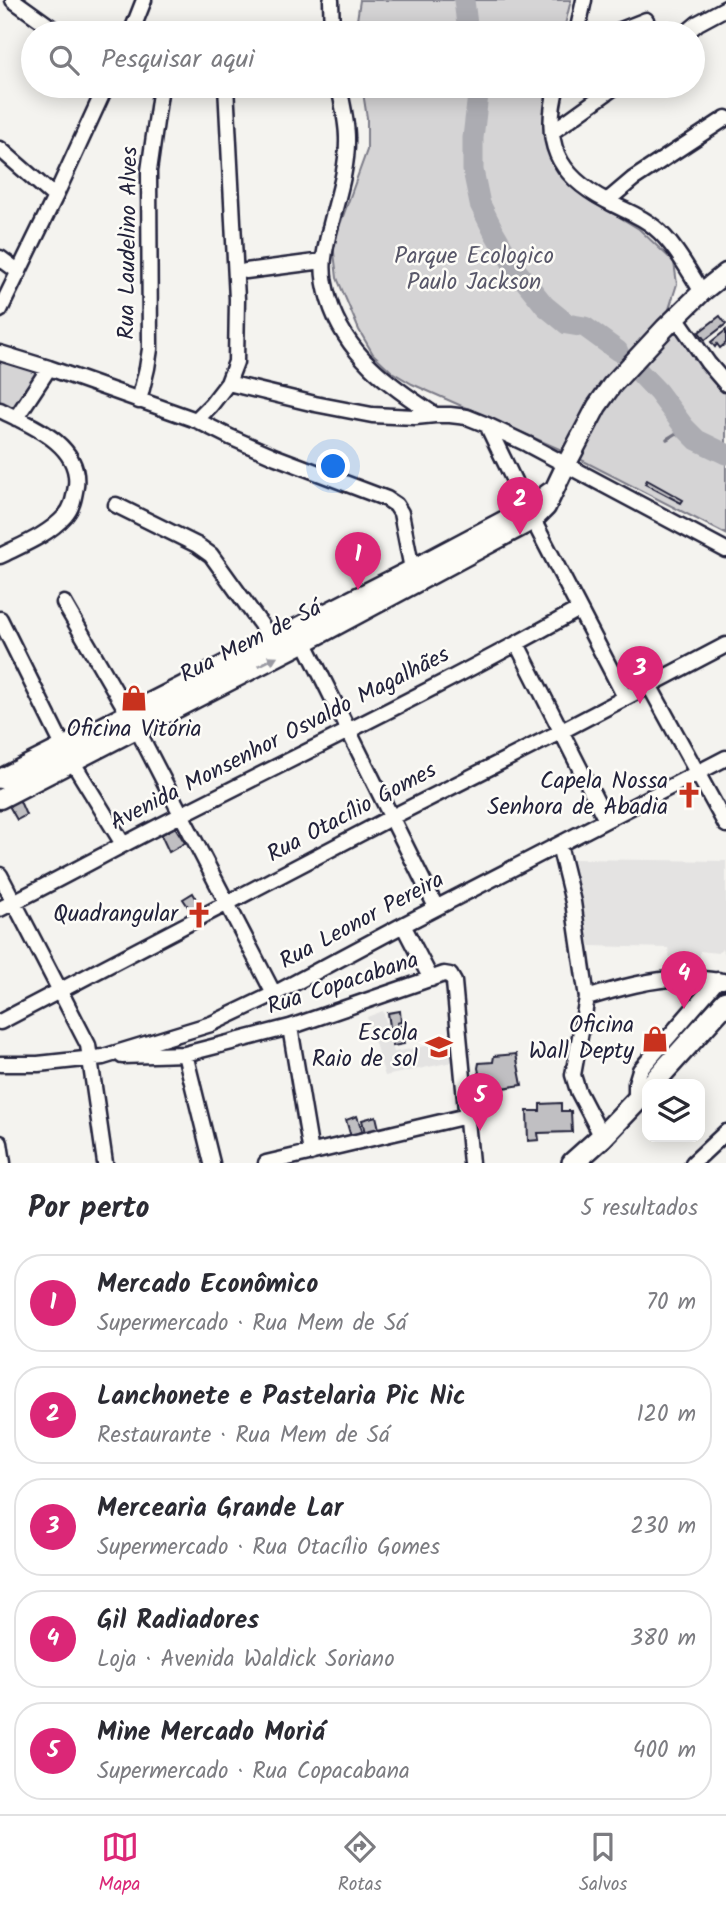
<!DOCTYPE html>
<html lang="pt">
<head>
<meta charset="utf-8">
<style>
  :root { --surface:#fff; --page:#f7f7f7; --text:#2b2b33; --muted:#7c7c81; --line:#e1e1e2; --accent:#db2777 }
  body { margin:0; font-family:Kalam,sans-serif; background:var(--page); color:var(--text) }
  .controls { position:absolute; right:21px; bottom:21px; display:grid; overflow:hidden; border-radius:14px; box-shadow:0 4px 18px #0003 }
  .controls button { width:63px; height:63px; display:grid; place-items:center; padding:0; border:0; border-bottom:2px solid var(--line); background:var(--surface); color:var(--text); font:35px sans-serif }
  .you { position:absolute; left:334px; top:467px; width:24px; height:24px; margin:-18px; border:5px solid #fff; border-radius:50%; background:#1a73e8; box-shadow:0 0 0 10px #1a73e833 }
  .badge { display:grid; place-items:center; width:46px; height:46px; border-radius:50%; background:var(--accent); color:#fff; font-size:23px; font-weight:700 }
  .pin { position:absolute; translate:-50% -58px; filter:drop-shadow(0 2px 4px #0008) }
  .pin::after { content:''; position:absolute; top:37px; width:24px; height:21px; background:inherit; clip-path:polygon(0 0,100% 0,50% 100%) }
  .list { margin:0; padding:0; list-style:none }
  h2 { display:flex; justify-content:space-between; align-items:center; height:91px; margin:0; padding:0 28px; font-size:30px }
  h2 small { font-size:23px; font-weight:400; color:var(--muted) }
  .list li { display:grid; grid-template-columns:46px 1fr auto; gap:21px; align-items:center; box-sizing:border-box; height:98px; margin:0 14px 14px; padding:0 14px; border:2px solid var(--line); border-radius:28px }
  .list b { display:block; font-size:26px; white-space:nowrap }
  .list p { margin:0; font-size:23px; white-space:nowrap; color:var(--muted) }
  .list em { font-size:23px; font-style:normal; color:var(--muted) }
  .icon { flex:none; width:38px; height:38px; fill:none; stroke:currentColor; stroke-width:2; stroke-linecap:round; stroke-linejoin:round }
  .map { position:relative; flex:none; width:726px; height:1163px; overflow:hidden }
  .search { position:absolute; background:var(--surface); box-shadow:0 4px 18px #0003; left:21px; right:21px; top:21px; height:77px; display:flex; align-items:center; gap:18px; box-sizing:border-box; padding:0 24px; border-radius:38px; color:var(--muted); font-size:26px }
  .sheet { height:651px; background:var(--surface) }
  nav { display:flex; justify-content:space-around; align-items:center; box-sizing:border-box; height:98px; border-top:2px solid var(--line); background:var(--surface); font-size:19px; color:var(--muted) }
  nav a { display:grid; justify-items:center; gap:4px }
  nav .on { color:var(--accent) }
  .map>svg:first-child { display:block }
  .built { fill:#e4e3e2 }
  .green { fill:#d5d4d5; stroke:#7c7b88; stroke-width:2 }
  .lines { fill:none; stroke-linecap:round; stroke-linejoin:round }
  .stream { stroke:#757582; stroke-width:3.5 }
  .river { stroke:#acacb2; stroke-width:21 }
  .building { fill:#c0bfc2; stroke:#22223b; stroke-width:2 }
  .minor-casing { stroke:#22223b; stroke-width:19 }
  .tertiary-casing { stroke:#22223b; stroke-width:23 }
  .primary-casing { stroke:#22223b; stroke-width:26 }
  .minor { stroke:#fdfcf7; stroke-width:14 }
  .tertiary { stroke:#fdfcf7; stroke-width:18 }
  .primary { stroke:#fdfcf7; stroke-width:21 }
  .oneway { fill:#9a9aa2 }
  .labels { text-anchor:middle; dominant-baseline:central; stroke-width:5; stroke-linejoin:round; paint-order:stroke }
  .street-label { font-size:23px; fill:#22223b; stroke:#fdfcf7 }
  .park-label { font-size:23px; fill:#585769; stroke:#fdfcf7 }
  .poi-label { font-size:23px; fill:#22223b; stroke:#fdfcf7; text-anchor:end }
</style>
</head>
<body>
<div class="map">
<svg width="726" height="1163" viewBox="0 0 726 1163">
  <rect width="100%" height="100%" fill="#f4f3ef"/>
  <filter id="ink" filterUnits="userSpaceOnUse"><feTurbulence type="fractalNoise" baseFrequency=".0143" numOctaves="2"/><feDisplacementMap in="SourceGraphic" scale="14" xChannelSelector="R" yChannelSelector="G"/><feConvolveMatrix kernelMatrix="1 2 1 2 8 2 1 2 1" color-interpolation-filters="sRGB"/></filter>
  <g filter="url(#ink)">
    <path class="built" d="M573,859L726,861V955L722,949L718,953L700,951V959L670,958L668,948L590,946Z
      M383,1011L394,1052L454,1041L457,1061L385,1076L367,1017Z"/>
    <path class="green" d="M360,0H571L563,33H357V20Z
      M362,86H551L554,161L565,179L590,201L616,215L639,229L674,262L677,284L669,309L671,316L687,348L700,365L726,389V534L566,452L412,384L392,372L373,354L359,330L337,278L333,244L367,150V118Z
      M0,359L42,371L22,401L11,409L0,405Z"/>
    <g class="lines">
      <path class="stream" d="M667,439L685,428"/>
      <path class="river" d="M464,0L468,33
        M479,86L473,138V170L480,204L494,232L516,270L545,306L567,324L585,327L618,351
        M640,373L658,392L685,428L697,440L726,454"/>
    </g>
    <path class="building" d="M720,316L726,324L705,340L699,332Z
      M726,330V343L720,348L717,344L715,347L711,342Z
      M647,480L683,500L681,503L645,484Z
      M19,799L26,815L17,820L8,804Z
      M175,827L185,843L169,852L161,835Z
      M193,893L204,912L195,917L183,899Z
      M400,1011L401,1022L397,1023V1027L401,1026L404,1044L393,1046L388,1013Z
      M516,1054L522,1085L483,1091L478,1068L479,1063L493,1062L494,1056Z
      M561,1103V1111H571L572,1132L538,1133L539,1140L528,1141L527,1111H540V1104Z
      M357,1116L364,1136L352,1140L346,1120Z
      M376,1116L380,1133L366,1137L362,1120Z"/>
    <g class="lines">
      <g class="minor-casing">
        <path id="minor" d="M13,0L59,33
          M331,0L332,33
          M131,33L144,0
          M577,33L584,0
          M613,33L646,20
          M686,33L698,23L726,8
          M339,86C342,103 347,121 347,138C348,178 329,219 324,258C322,272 325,287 329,300C345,354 390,386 435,415
          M557,86C542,141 556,175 607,201C623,210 640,215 654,227C675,244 688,270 702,292
          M552,132L616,86
          M0,149L55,197
          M607,201L633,179L726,118
          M0,258L19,272
          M246,271L323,261
          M0,310L55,197L106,86
          M676,317L708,363L726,384
          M0,353L49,368L196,420L230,437L276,457L387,499L396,505L401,513L412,569
          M228,383L315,404L372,415L415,417L435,415H450L467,417L487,425L527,444L726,550
          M139,401L147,368L150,349L149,171L161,86
          M0,410C30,425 81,444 76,486C74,497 73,507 65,516C48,535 22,545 0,556
          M16,418L49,368
          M196,420L211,405L228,383L236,362L237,299L226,86
          M487,425L533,520L625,697
          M116,505L197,545L211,555L272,640
          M64,603L129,715
          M0,619L64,748L123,844
          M301,635L436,907
          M517,644L606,820
          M649,685L726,825
          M137,729L274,994
          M559,845L573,902L587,998L573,1075L578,1091L602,1137
          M0,875L88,1045L105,1163
          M0,909C60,879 119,846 179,816C313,748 448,683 579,609
          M403,925L431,979
          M587,998C619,988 651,979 685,978C698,978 710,980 723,981
          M0,1022L392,817L560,732L726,645
          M290,1027L311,1153
          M185,1054L212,1163
          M122,1056L185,1054L290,1027L444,974L450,975L454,982L471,1163
          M0,1064H38L103,1057L211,1024L274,994L403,925L726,758
          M636,1102V1083L640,1070L718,980
          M0,1143L3,1163
          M266,1163L467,1116
          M693,1163L726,1132"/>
      </g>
      <g class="tertiary-casing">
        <path id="tertiary" d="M0,779L407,572L528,508L550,492
          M0,799L305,642L533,520L546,507L566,465L597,406L612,385L665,328L702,292L726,273"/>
      </g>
      <g class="primary-casing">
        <path id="primary" d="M652,1084L726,1002
          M573,1163L602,1137L647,1090"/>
      </g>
      <use href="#minor" class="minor"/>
      <use href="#tertiary" class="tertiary"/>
      <use href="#primary" class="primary"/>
    </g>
    <defs><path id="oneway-solid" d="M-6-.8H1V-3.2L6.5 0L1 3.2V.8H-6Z" transform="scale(1.75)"/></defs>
    <use class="oneway" href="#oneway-solid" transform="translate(268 661) rotate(-27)"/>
  </g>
  <defs>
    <g id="shop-bare" transform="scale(2.1)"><path d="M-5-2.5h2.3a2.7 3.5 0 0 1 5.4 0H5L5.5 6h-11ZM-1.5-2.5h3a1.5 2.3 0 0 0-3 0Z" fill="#c8321e" stroke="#fdfcf7" stroke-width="2.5" paint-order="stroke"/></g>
    <g id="church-bare" transform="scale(2.1)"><path d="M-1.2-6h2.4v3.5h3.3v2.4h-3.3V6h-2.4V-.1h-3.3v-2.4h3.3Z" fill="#c8321e" stroke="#fdfcf7" stroke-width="2.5" paint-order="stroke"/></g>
    <g id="school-bare" transform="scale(2.1)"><path d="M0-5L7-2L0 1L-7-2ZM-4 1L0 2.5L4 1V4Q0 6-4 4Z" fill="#c8321e" stroke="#fdfcf7" stroke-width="2.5" paint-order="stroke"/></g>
  </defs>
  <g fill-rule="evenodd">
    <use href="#shop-bare" x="134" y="698"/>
    <use href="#church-bare" x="689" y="795"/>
    <use href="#church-bare" x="199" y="915"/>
    <use href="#shop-bare" x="655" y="1039"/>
    <use href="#school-bare" x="439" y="1047"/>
  </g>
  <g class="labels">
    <g class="street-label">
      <text transform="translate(129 243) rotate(-89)">Rua Laudelino Alves</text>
      <text transform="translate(251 642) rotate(-27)">Rua Mem de Sá</text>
      <text transform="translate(280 739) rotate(-27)">Avenida Monsenhor Osvaldo Magalhães</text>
      <text transform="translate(352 813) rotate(-28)">Rua Otacílio Gomes</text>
      <text transform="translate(362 921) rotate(-28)">Rua Leonor Pereira</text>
      <text transform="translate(343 984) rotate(-18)">Rua Copacabana</text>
    </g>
    <g class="park-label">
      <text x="474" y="257">Parque Ecologico<tspan x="474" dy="26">Paulo Jackson</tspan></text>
    </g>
    <g class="poi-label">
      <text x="134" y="730" text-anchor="middle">Oficina Vitória</text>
      <text x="668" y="782">Capela Nossa<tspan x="668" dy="26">Senhora de Abadia</tspan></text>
      <text x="178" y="915">Quadrangular</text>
      <text x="634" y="1026">Oficina<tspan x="634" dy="26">Wall Depty</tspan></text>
      <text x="418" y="1034">Escola<tspan x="418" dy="26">Raio de sol</tspan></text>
    </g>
  </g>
</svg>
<div class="controls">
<button><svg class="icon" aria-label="layers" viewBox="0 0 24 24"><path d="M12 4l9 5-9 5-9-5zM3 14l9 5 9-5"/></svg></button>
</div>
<div class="you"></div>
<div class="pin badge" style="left:358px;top:590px">1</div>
<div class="pin badge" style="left:520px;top:535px">2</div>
<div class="pin badge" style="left:640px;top:704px">3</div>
<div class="pin badge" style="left:684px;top:1009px">4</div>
<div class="pin badge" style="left:480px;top:1131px">5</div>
<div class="search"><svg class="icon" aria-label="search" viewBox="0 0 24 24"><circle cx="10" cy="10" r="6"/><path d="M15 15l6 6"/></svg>Pesquisar aqui</div>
</div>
<section class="sheet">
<h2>Por perto<small>5 resultados</small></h2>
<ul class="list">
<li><span class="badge">1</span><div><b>Mercado Econômico</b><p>Supermercado · Rua Mem de Sá</p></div><em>70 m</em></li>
<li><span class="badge">2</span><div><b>Lanchonete e Pastelaria Pic Nic</b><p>Restaurante · Rua Mem de Sá</p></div><em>120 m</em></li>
<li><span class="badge">3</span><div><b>Mercearia Grande Lar</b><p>Supermercado · Rua Otacílio Gomes</p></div><em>230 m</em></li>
<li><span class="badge">4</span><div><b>Gil Radiadores</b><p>Loja · Avenida Waldick Soriano</p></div><em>380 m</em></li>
<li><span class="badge">5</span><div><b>Mine Mercado Moriá</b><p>Supermercado · Rua Copacabana</p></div><em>400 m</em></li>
</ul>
</section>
<nav>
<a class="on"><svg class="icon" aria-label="map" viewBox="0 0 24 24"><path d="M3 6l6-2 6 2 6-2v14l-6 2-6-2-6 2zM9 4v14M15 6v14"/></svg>Mapa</a>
<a><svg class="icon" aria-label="directions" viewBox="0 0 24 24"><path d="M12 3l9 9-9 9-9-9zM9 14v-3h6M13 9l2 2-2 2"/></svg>Rotas</a>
<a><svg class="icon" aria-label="saved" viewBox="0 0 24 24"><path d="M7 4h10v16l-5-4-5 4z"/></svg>Salvos</a>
</nav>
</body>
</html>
